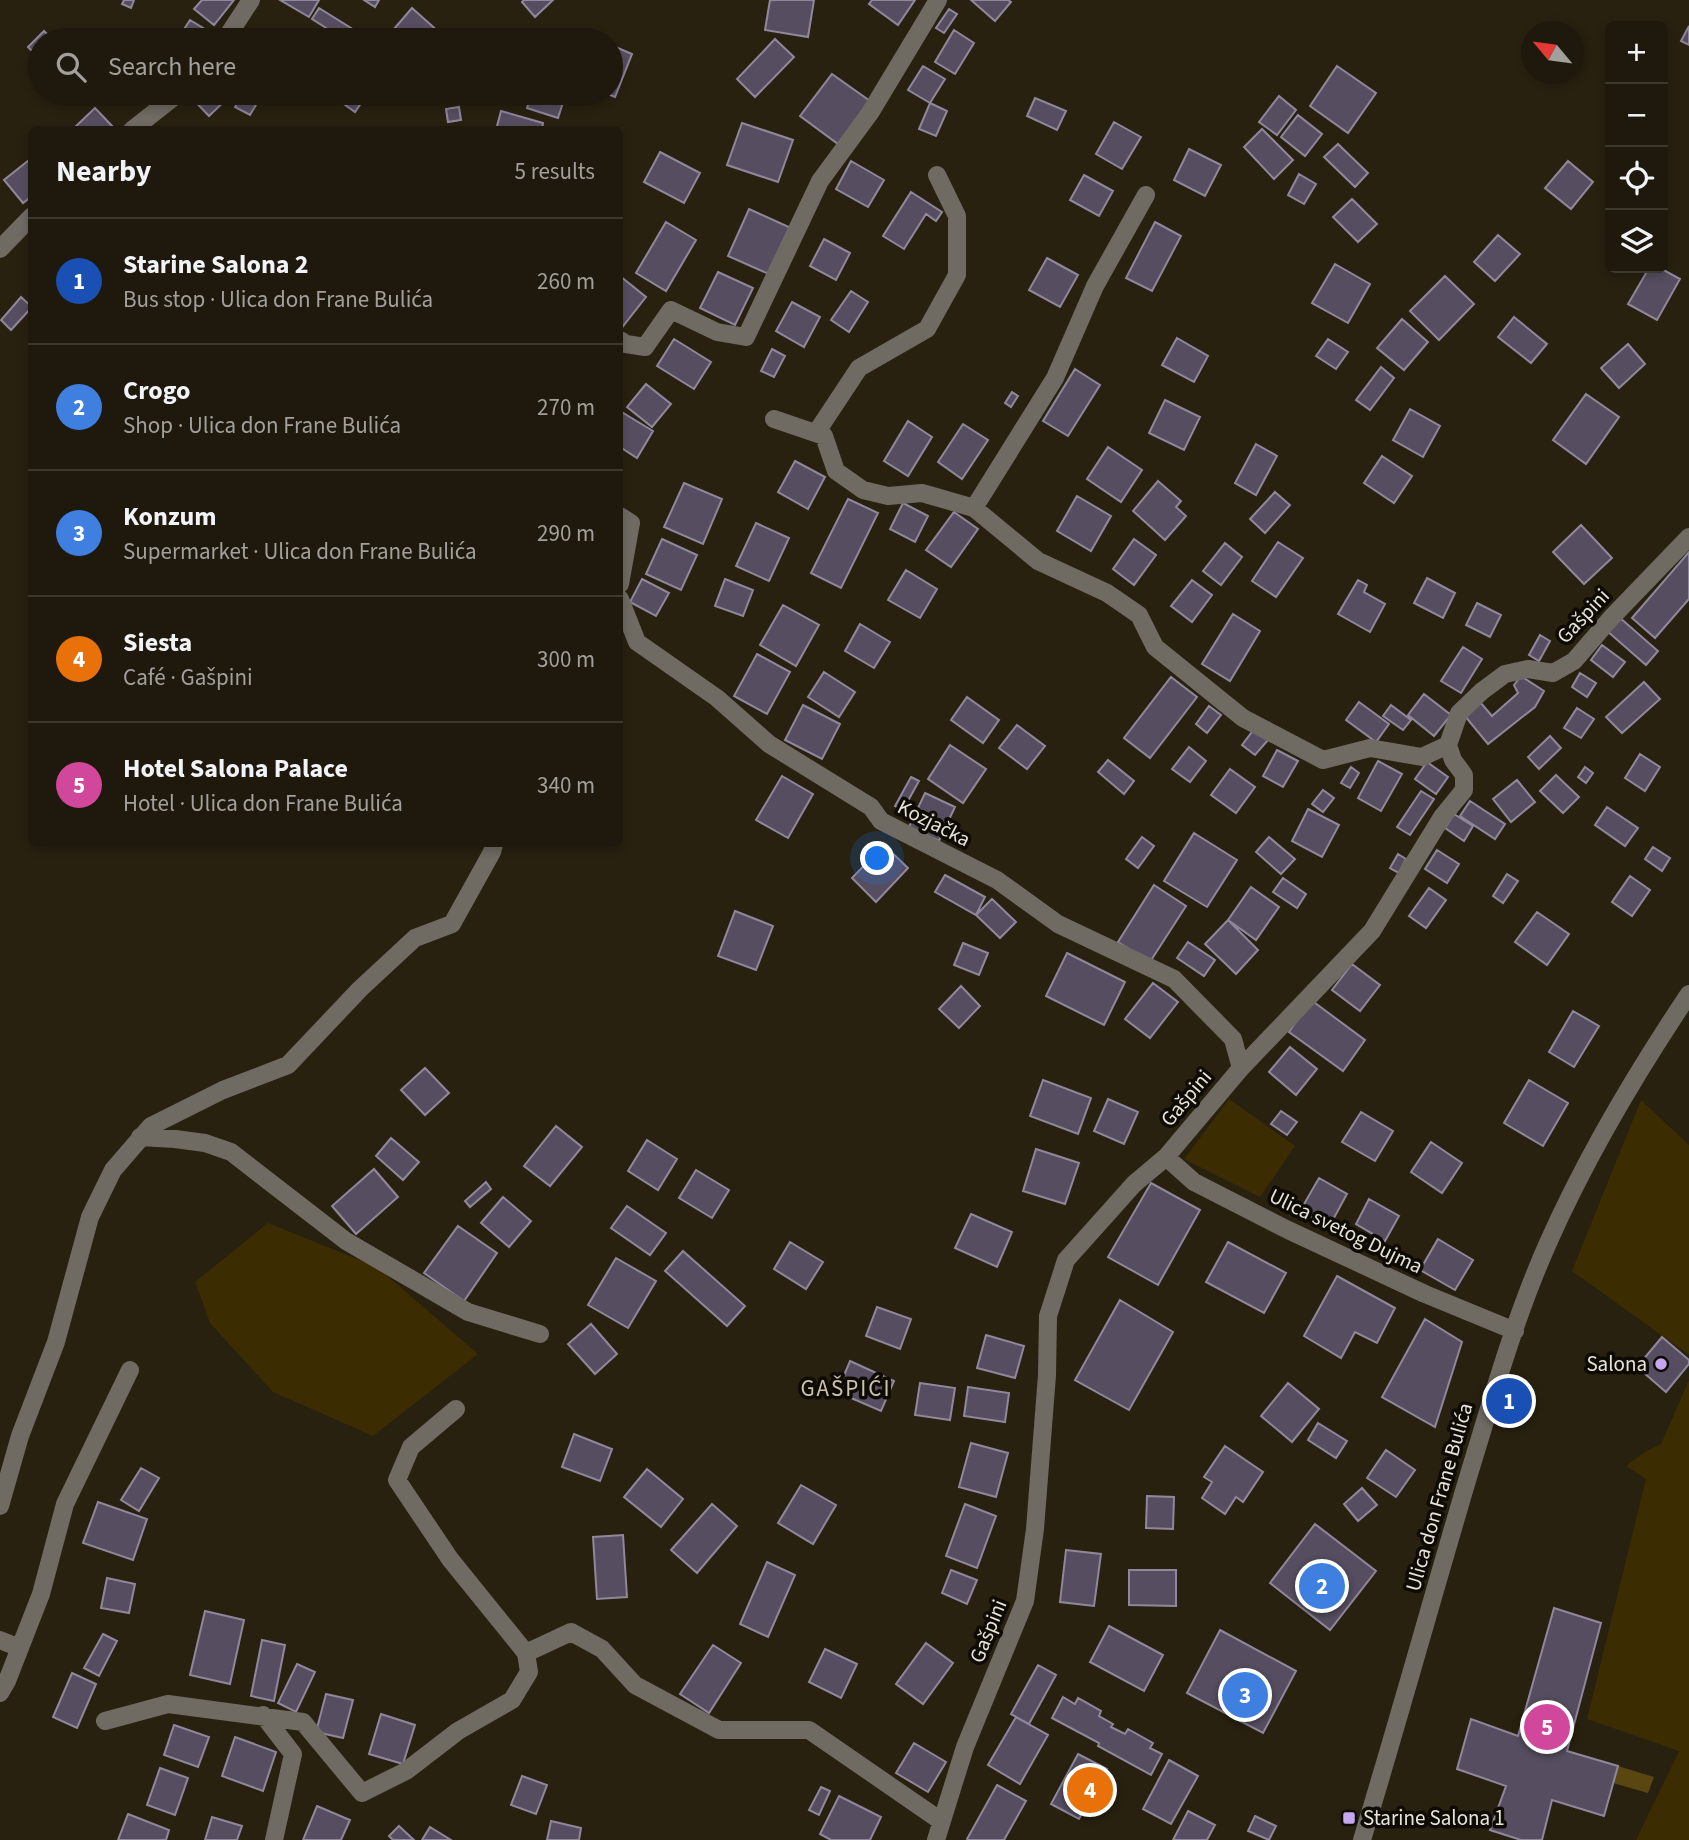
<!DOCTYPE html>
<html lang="en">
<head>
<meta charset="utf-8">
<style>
  :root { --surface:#1e190c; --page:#262215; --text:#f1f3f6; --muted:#a1a09d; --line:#3c382d; --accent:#2563eb }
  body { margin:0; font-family:"Source Sans 3",sans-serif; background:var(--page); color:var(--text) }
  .controls { position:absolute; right:21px; top:21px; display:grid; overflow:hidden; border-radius:10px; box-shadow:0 4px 10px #0003 }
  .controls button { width:63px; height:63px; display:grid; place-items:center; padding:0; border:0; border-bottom:2px solid var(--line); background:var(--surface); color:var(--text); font:35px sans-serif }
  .compass { position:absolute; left:1521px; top:21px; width:63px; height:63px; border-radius:50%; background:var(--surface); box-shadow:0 4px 10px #0003; rotate:299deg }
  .you { position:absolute; left:878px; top:859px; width:24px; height:24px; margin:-18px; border:5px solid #fff; border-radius:50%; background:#1a73e8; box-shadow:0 0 0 10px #1a73e833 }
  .badge { display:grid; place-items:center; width:46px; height:46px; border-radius:50%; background:var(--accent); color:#fff; font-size:23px; font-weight:700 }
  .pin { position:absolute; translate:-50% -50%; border:4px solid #fff; box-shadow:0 2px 7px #0006 }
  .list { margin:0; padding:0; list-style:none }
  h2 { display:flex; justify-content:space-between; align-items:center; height:91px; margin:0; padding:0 28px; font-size:30px }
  h2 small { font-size:23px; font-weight:400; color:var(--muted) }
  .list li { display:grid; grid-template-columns:46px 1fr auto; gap:21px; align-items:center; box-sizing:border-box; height:126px; padding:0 28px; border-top:2px solid var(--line) }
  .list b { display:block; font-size:26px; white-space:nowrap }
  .list p { margin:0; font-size:23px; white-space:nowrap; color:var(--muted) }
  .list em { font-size:23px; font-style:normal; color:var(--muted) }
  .icon { flex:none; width:38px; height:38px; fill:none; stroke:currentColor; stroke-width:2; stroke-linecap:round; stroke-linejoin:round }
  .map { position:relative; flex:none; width:1689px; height:1840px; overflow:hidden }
  .search { position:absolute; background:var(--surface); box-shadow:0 4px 10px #0003; left:28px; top:28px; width:595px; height:77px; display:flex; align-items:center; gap:18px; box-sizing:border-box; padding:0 24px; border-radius:38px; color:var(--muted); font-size:26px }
  .panel { position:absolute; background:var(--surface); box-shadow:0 4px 10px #0003; left:28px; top:126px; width:595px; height:721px; border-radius:10px }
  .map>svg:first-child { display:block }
  .green { fill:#3b2c01 }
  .water { fill:#5a4610 }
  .building { fill:#564e60; stroke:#8f879b; stroke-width:2 }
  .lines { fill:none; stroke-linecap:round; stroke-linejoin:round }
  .minor { stroke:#6f6b63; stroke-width:18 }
  .poi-dot { fill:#c7a6f0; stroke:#0e0b05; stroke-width:2.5 }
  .labels { text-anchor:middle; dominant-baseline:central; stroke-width:7; stroke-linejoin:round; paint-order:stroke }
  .street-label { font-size:21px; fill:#e9e4d9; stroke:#0e0b05 }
  .poi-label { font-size:21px; fill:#e9e4d9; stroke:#0e0b05; text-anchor:end }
  .neighbourhood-label { font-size:23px; letter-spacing:2px; fill:#cbc2ad; stroke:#0e0b05 }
</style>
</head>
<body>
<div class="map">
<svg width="1689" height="1840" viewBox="0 0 1689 1840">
  <rect width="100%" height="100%" fill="#282110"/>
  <path class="green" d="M1229,1099L1295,1146L1260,1197L1184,1159Z
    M1641,1100L1689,1145V1355L1572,1271Z
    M268,1223L377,1267L478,1354L373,1436L273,1392L210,1323L195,1282Z
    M1689,1380V1840H1636L1679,1751L1587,1719L1646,1479L1626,1466L1646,1451L1661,1444Z"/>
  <path class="water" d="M1618,1766L1654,1777L1648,1793L1613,1783Z"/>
  <path class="building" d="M124,0H134L131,8L122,4Z
    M202,0H234L214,25L194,9Z
    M280,0H319L309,17Z
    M364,0H379L375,7Z
    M524,0H553L535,17L522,2Z
    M770,0H814L808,37L765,30Z
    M872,0H915L898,25L869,4Z
    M971,0H1008L1011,2L995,21Z
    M319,8L359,33L354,40H345L312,19Z
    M412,8L440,33L433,40H407L394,29Z
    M949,9L957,14L944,33L936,28Z
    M190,20L213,34L209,40H177Z
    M1689,26V45L1681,41Z
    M954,30L974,43L955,74L935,62Z
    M44,31L53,40H40V59L28,47Z
    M254,31L264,40H246Z
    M124,33L137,40H120Z
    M775,39L794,57L755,97L737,79Z
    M611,45L632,54L615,97L605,93H611Z
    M923,66L945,79L930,103L908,90Z
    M1337,66L1376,93L1348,133L1310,106Z
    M832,74L870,101L838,144L800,116Z
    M189,93H233L209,116L188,94Z
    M243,93H263L250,115L235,107Z
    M336,93H368L355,112L334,97Z
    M532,93H566L558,118L527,108Z
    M1279,96L1296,110L1277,135L1259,122Z
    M1035,98L1066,111L1057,130L1027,116Z
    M930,103L947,111L936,136L919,129Z
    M459,107L461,120L448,122L446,109Z
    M95,108L114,128L113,130L73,129Z
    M501,111L543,123L542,130H496Z
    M1298,115L1322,134L1305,156L1281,137Z
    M1114,122L1141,137L1122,169L1096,154Z
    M742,123L793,140L778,182L727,165Z
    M1262,129L1293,160L1274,179L1244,147Z
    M1338,144L1368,173L1355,187L1324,157Z
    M1189,149L1221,165L1205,196L1174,180Z
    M660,152L700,173L684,203L644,182Z
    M29,160L32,163V196L23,203L4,180Z
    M851,161L884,180L868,207L836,189Z
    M1568,161L1593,182L1571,209L1545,188Z
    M1299,174L1316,184L1304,204L1288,195Z
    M1084,175L1113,191L1099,216L1070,200Z
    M911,192L942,212L936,221L926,214L904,249L883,236Z
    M1352,199L1377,224L1358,242L1333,217Z
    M749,209L791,228L771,275L728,256Z
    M666,222L696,240L666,291L636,273Z
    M1155,222L1181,236L1152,291L1126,278Z
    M1498,235L1520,254L1495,281L1474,262Z
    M824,239L850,253L836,280L810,266Z
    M1047,258L1078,275L1060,307L1029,290Z
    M1335,264L1370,284L1348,323L1312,303Z
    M1649,268H1660L1680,279L1657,320L1628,304Z
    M718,272L753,288L735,325L700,308Z
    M620,276L646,297L620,330Z
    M1445,276L1474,304L1439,340L1410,311Z
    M851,291L868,302L849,332L831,320Z
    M21,297L32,307L11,330L1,320Z
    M792,302L820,317L804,347L776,331Z
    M1514,317L1547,344L1531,363L1498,337Z
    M1402,319L1428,342L1404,370L1377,348Z
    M1177,338L1208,356L1194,382L1162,365Z
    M674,339L711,362L694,389L657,366Z
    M1328,339L1348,352L1336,369L1316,356Z
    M1628,344L1645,364L1619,388L1601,368Z
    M772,349L785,356L774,377L761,371Z
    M1381,367L1394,378L1370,410L1356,400Z
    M1075,369L1100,385L1068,436L1043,421Z
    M646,384L671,404L652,427L627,407Z
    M1012,392L1018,396L1011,407L1005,403Z
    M1586,394L1619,417L1586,464L1553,440Z
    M1165,400L1200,417L1184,450L1149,433Z
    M1410,409L1440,426L1423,457L1393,440Z
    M620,411L653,431L637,458L620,447Z
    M908,421L932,437L908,476L884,461Z
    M963,424L988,440L962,479L938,462Z
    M1256,444L1277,456L1256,495L1235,483Z
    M1108,447L1142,470L1121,502L1087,479Z
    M1382,456L1412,476L1394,503L1364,483Z
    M795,461L825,477L808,509L778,492Z
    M1158,481L1181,501L1176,507L1186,516L1165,540L1133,511Z
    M684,483L722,499L703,544L664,527Z
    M1275,492L1290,505L1265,533L1250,519Z
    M1077,496L1111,516L1091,551L1057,531Z
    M848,499L878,513L841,588L811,573Z
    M903,503L928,516L915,542L890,529Z
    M954,512L978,529L951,567L926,550Z
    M756,523L789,538L769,581L736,566Z
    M1581,525L1612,558L1584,584L1553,552Z
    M662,539L697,555L681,590L646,574Z
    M1134,539L1156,555L1134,585L1113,569Z
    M1278,542L1303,558L1276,597L1252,581Z
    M1225,543L1242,557L1221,585L1203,571Z
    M1689,552V599L1655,638L1632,618Z
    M906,570L937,589L920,618L888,600Z
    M1427,578L1455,593L1443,618L1414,603Z
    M642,579L669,593L656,616L630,602Z
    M725,579L753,590L743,616L715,606Z
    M1192,580L1212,595L1192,622L1171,606Z
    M1358,580L1367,585L1364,592L1385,604L1370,632L1338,614Z
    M1477,603L1501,615L1490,637L1466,625Z
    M783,605L819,625L796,666L760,645Z
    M1233,614L1260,631L1230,681L1202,664Z
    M1619,617L1658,651L1646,665L1607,631Z
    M860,624L890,642L874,668L845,651Z
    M1540,635L1550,641L1539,661L1529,655Z
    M1602,645L1625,662L1613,677L1591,660Z
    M1463,647L1482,659L1461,693L1441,681Z
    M757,654L790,672L767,714L734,696Z
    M824,672L855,692L839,717L808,697Z
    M1580,673L1596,683L1587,697L1572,687Z
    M1521,676L1544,691L1535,707L1488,744L1464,715L1481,703L1492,716L1518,693L1514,685Z
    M1171,677L1197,697L1150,758L1124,738Z
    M1644,682L1660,699L1622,733L1606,717Z
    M1424,694L1451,715L1434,736L1408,715Z
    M967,697L999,720L983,743L951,720Z
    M1359,702L1389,724L1376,742L1346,720Z
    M803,705L840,724L822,759L785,740Z
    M1391,705L1411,720L1403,730L1383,716Z
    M1209,706L1221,715L1207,733L1196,724Z
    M1577,708L1594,719L1581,738L1564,728Z
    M1017,725L1045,746L1027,769L999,748Z
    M1255,728L1269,739L1255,755L1242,745Z
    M1550,736L1561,748L1539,769L1528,757Z
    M950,745L986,769L963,803L928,779Z
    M1189,747L1206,761L1190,782L1172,769Z
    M1277,750L1298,761L1283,787L1263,776Z
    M1640,754L1660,767L1645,791L1625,778Z
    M1108,760L1134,781L1124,794L1098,772Z
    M1378,761L1402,774L1381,811L1358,798Z
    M1427,762L1448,777L1436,794L1415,779Z
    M1351,767L1359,773L1350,788L1341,783Z
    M1585,767L1593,773L1586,783L1578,777Z
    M1230,769L1255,787L1236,813L1211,795Z
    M1556,775L1579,797L1563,813L1540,791Z
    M782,776L813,794L788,838L756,820Z
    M911,777L919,781L903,810L895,806Z
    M1517,780L1535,802L1511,822L1493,799Z
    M1323,790L1334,798L1323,812L1312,804Z
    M1421,791L1434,799L1410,835L1397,827Z
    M925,793L955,807L939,841L909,827Z
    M1470,801L1505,824L1495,839L1460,816Z
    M1607,807L1638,828L1625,846L1595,825Z
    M1308,809L1339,825L1322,857L1292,841Z
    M1454,814L1473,826L1464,841L1445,828Z
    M1194,833L1237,860L1207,907L1164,881Z
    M1142,837L1154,846L1138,868L1126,859Z
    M1269,837L1295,859L1281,874L1256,852Z
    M884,845L908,868L876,902L852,878Z
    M1653,847L1670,858L1662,871L1645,859Z
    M1437,850L1459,864L1447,883L1425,869Z
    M1398,854L1406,859L1399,873L1390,868Z
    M1507,874L1518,881L1503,903L1493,896Z
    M945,875L985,897L976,915L935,892Z
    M1630,876L1650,890L1632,916L1612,902Z
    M1283,878L1306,894L1297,908L1273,892Z
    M1154,885L1186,906L1150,962L1118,942Z
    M1251,887L1279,907L1256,940L1228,920Z
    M1429,888L1446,900L1426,928L1409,916Z
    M992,899L1016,922L1000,938L976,915Z
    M735,911L773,926L756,970L718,956Z
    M1537,912L1569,934L1547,965L1515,942Z
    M1228,920L1258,950L1236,974L1205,944Z
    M1188,942L1215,960L1204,976L1177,958Z
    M963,943L988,953L979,975L954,965Z
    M1067,953L1125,982L1104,1025L1046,996Z
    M1352,964L1380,985L1360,1011L1332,990Z
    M1153,983L1178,1002L1150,1038L1125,1019Z
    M961,986L980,1006L959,1028L939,1009Z
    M1311,1000L1365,1040L1343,1071L1289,1032Z
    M1573,1011L1599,1026L1574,1067L1549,1052Z
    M1290,1047L1317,1069L1296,1095L1269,1072Z
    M425,1068L449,1093L425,1115L401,1090Z
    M1043,1080L1091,1098L1078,1134L1030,1116Z
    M1529,1080L1568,1103L1543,1146L1504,1123Z
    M1108,1099L1138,1112L1124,1144L1094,1131Z
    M1281,1111L1297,1122L1287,1135L1271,1124Z
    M1361,1112L1393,1131L1375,1161L1342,1142Z
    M556,1126L582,1147L550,1186L524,1166Z
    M391,1138L419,1162L403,1180L376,1156Z
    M647,1140L677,1159L658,1190L628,1171Z
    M1431,1142L1462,1163L1442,1193L1411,1172Z
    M1036,1149L1079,1163L1065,1204L1023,1191Z
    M374,1169L398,1197L356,1234L332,1206Z
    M696,1170L729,1190L712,1218L679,1198Z
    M1319,1178L1347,1194L1329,1227L1300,1211Z
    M486,1182L491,1189L470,1207L465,1201Z
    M1151,1183L1200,1210L1158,1285L1108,1257Z
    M503,1197L531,1221L509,1247L481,1223Z
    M1369,1199L1399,1216L1385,1241L1356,1224Z
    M627,1206L666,1233L650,1255L611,1228Z
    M971,1214L1012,1232L997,1267L955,1248Z
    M458,1226L497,1253L464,1301L424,1273Z
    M1438,1239L1473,1260L1455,1290L1420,1270Z
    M790,1242L823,1262L806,1289L774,1269Z
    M1228,1242L1286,1273L1264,1313L1206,1282Z
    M683,1251L745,1306L727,1326L665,1271Z
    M616,1258L656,1281L628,1328L588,1305Z
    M1337,1276L1395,1308L1377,1343L1355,1332L1341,1358L1304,1336Z
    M1120,1300L1173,1332L1129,1410L1075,1380Z
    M877,1307L911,1319L900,1349L866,1336Z
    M1425,1319L1462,1342L1435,1427L1382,1397Z
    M591,1324L617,1354L595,1374L568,1344Z
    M986,1335L1024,1346L1015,1378L977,1368Z
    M1662,1337L1689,1360V1364L1666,1392L1637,1367Z
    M850,1361L894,1381L881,1411L837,1392Z
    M920,1383L955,1388L950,1420L915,1415Z
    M1288,1383L1319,1409L1292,1442L1261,1416Z
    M968,1387L1009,1393L1005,1422L964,1416Z
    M1318,1423L1347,1441L1336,1458L1308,1440Z
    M574,1434L612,1449L600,1481L562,1467Z
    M971,1443L1008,1453L996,1497L959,1487Z
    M1225,1446L1263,1472L1243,1502L1236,1497L1225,1514L1202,1498L1212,1482L1204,1477Z
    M1386,1450L1415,1470L1396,1497L1367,1478Z
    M141,1468L159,1478L139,1511L121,1500Z
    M647,1469L683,1499L661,1527L624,1497Z
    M801,1485L836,1505L813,1544L778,1523Z
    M1362,1488L1377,1505L1358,1521L1344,1504Z
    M1147,1496L1174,1497L1173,1529L1146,1528Z
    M98,1502L147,1519L133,1560L83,1543Z
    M712,1504L737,1526L697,1573L671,1550Z
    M965,1504L996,1516L977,1568L946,1556Z
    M1315,1524L1376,1571L1330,1630L1270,1583Z
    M623,1535L627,1597L597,1599L593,1537Z
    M1066,1550L1101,1554L1094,1606L1060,1602Z
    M767,1562L795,1575L768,1637L740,1624Z
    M951,1570L977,1580L967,1604L942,1593Z
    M1129,1570H1176V1606L1129,1605Z
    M107,1578L135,1584L129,1613L101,1608Z
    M1554,1608L1601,1623L1567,1751L1618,1766L1604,1816L1552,1800L1542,1840H1521L1490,1830L1506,1786L1457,1769L1471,1719L1518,1736Z
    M205,1611L244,1620L230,1684L190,1675Z
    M1109,1626L1163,1655L1144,1691L1090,1662Z
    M1220,1630L1296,1671L1263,1733L1187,1693Z
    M103,1634L117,1641L99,1676L84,1668Z
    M262,1640L285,1645L274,1701L251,1696Z
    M926,1643L953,1663L923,1704L896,1684Z
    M713,1645L741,1663L709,1713L680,1694Z
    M825,1649L857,1664L841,1698L809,1682Z
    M297,1664L315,1672L296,1712L278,1703Z
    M1038,1665L1056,1675L1029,1724L1011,1714Z
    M72,1673L96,1684L77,1728L53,1717Z
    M326,1694L353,1700L343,1738L316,1732Z
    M1063,1697L1075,1704L1078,1698L1101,1711L1099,1716L1113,1724L1111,1727L1125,1734L1128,1729L1153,1743L1150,1748L1162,1754L1151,1775L1098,1746L1099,1743L1052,1718Z
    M381,1714L415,1725L403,1764L369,1754Z
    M1016,1717L1048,1735L1020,1784L988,1765Z
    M174,1725L209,1737L198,1767L164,1755Z
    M235,1737L276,1752L263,1791L222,1776Z
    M914,1743L946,1762L928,1792L896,1773Z
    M1078,1754L1107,1769L1079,1819L1051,1804Z
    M1169,1760L1198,1776L1171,1824L1143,1809Z
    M160,1768L188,1778L175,1815L147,1805Z
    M522,1776L547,1785L536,1814L511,1805Z
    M997,1785L1026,1801L1004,1840H968L967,1839Z
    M821,1787L830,1791L819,1815L809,1810Z
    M839,1796L881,1817L870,1840H831L820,1834Z
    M317,1806L350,1820L341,1840H303Z
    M1188,1811L1215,1825L1207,1840H1173Z
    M128,1814L169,1830L166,1840H118Z
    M1255,1816L1276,1826L1269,1840L1248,1831Z
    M212,1817L242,1826L237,1840H205Z
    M551,1821L581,1828L579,1840H547Z
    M399,1826L414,1840H393L389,1836Z
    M430,1827L451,1840H422Z"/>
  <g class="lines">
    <path class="minor" d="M225,40L251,0
      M132,130L179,93
      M0,249L32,216
      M620,340L626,344L645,347L671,310L717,332L746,337L820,181L870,113L938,0
      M774,419L824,436L836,471L863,490L888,496L922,493L974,508L1038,561L1107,593L1139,615L1155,647L1243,718L1323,760L1370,748L1422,757L1448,745
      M816,433L859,368L927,329L957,275V216L937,175
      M974,508L1055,378L1095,286L1146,195
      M620,516L631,523L620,584
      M620,599L637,642L717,698L769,744L871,807L881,821L997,880L1058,924L1174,979L1233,1039L1241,1068
      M140,1137L175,1139L205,1143L231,1152L346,1241L468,1312L540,1334
      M1166,1157L1194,1182L1288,1230L1425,1294L1515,1331
      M456,1409L411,1447L397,1480L450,1559L526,1653L571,1632L602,1649L635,1685L719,1730H809L941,1821
      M0,1506L20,1436L56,1342L90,1217L113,1170L151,1126L223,1090L288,1065L360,989L415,938L452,924L492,852L494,844
      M0,1640L20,1648
      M0,1693L7,1681L41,1594L65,1504L130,1370
      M263,1715L293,1754L274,1840
      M105,1721L168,1704L303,1722L362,1793L406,1771L458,1731L512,1700L529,1672L526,1653
      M936,1840L965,1747L1025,1601L1035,1529L1047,1375L1048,1316L1066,1260L1134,1184L1166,1157L1241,1068L1372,931L1442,817L1464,790V775L1453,760L1448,745L1459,713L1482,691L1505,674L1528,669L1553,673L1574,661L1611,618L1689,537
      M1362,1840C1399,1718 1433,1595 1469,1474C1493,1396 1515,1317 1548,1243C1587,1155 1636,1073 1689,994"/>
  </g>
  <g class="poi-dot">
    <circle cx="1661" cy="1364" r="7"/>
    <rect x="1342" y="1811" width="14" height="14" rx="3.5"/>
  </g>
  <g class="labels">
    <g class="street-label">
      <text transform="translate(1583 616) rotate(-47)">Gašpini</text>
      <text transform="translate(934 823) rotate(27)">Kozjačka</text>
      <text transform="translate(1186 1098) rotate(-50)">Gašpini</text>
      <text transform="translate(1346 1231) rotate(26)">Ulica svetog Dujma</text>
      <text transform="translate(1439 1497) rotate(-74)">Ulica don Frane Bulića</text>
      <text transform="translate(988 1631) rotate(-68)">Gašpini</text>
    </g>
    <g class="poi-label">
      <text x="1647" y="1364">Salona</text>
      <text x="1363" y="1818" text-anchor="start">Starine Salona 1</text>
    </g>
    <g class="neighbourhood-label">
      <text x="846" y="1388">GAŠPIĆI</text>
    </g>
  </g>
</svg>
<div class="controls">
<button>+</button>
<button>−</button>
<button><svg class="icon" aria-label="locate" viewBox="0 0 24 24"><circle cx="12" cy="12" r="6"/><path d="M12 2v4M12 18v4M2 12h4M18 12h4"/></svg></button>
<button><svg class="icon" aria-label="layers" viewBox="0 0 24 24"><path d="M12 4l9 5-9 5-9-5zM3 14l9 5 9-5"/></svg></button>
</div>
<svg class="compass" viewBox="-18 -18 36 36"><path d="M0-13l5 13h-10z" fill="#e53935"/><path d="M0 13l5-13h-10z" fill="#a1a09d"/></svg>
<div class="you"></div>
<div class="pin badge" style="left:1509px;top:1401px;background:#1a4fb4">1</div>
<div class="pin badge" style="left:1322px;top:1586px;background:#3f7fe0">2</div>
<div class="pin badge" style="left:1245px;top:1695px;background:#3f7fe0">3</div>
<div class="pin badge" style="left:1090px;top:1790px;background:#e8710a">4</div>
<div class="pin badge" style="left:1547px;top:1727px;background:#d1479c">5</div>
<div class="search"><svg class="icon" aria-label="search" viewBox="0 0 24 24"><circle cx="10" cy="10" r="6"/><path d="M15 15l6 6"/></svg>Search here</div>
<section class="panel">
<h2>Nearby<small>5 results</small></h2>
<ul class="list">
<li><span class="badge" style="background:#1a4fb4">1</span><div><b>Starine Salona 2</b><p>Bus stop · Ulica don Frane Bulića</p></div><em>260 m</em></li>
<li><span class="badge" style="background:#3f7fe0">2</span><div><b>Crogo</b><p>Shop · Ulica don Frane Bulića</p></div><em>270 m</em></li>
<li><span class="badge" style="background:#3f7fe0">3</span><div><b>Konzum</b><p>Supermarket · Ulica don Frane Bulića</p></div><em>290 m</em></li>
<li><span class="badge" style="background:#e8710a">4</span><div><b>Siesta</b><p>Café · Gašpini</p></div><em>300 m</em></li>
<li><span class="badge" style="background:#d1479c">5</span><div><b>Hotel Salona Palace</b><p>Hotel · Ulica don Frane Bulića</p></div><em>340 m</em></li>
</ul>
</section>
</div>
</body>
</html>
